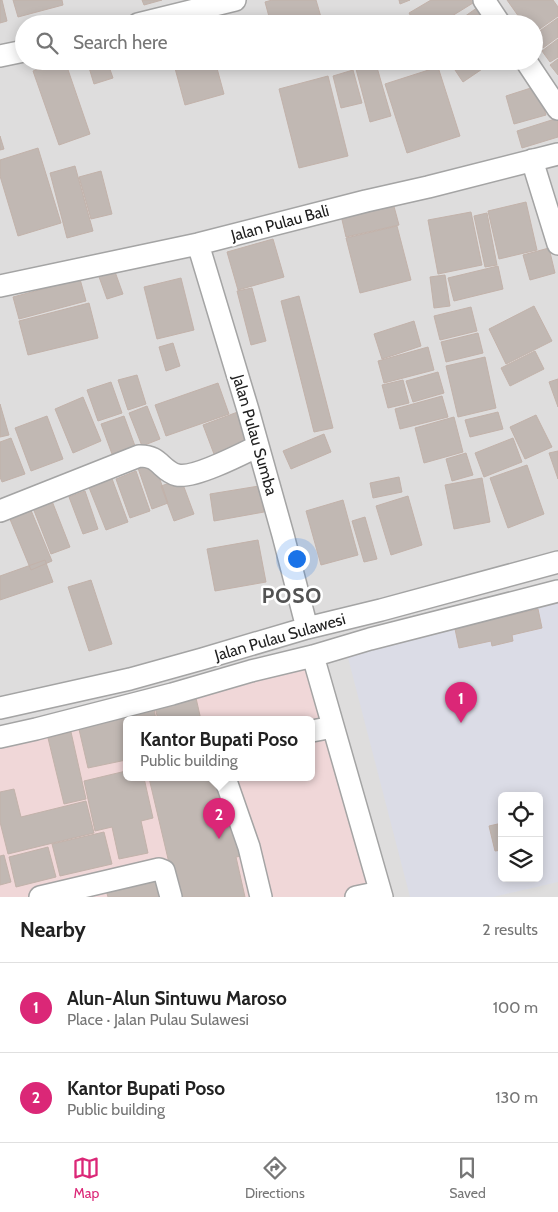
<!DOCTYPE html>
<html lang="en">
<head>
<meta charset="utf-8">
<style>
  :root { --surface:#fff; --page:#f6f6f6; --text:#222; --muted:#767676; --line:#e0e0e0; --accent:#db2777 }
  body { margin:0; font-family:Cabin,sans-serif; background:var(--page); color:var(--text) }
  .controls { position:absolute; right:15px; bottom:15px; display:grid; overflow:hidden; border-radius:8px; box-shadow:0 2px 12px #0003 }
  .controls button { width:45px; height:45px; display:grid; place-items:center; padding:0; border:0; border-bottom:1px solid var(--line); background:var(--surface); color:var(--text); font:25px sans-serif }
  .you { position:absolute; left:296px; top:558px; width:18px; height:18px; margin:-12px; border:4px solid #fff; border-radius:50%; background:#1a73e8; box-shadow:0 0 0 8px #1a73e833 }
  .badge { display:grid; place-items:center; width:32px; height:32px; border-radius:50%; background:var(--accent); color:#fff; font-size:16px; font-weight:700 }
  .pin { position:absolute; translate:-50% -41px; filter:drop-shadow(0 1px 2px #0008) }
  .pin::after { content:''; position:absolute; top:26px; width:18px; height:15px; background:inherit; clip-path:polygon(0 0,100% 0,50% 100%) }
  .popup { position:absolute; left:123px; top:716px; width:192px; height:65px; box-sizing:border-box; display:grid; place-content:center; border-radius:8px; background:var(--surface); filter:drop-shadow(0 1px 4px #0005); font-size:16px; white-space:nowrap; color:var(--muted) }
  .popup b { font-size:19px; color:var(--text) }
  .popup::after { content:''; position:absolute; left:50%; top:100%; margin-left:-10px; border:10px solid transparent; border-top-color:var(--surface) }
  .list { margin:0; padding:0; list-style:none }
  h2 { display:flex; justify-content:space-between; align-items:center; height:65px; margin:0; padding:0 20px; font-size:21px }
  h2 small { font-size:16px; font-weight:400; color:var(--muted) }
  .list li { display:grid; grid-template-columns:32px 1fr auto; gap:15px; align-items:center; box-sizing:border-box; height:90px; padding:0 20px; border-top:1px solid var(--line) }
  .list b { display:block; font-size:19px; white-space:nowrap }
  .list p { margin:0; font-size:16px; white-space:nowrap; color:var(--muted) }
  .list em { font-size:16px; font-style:normal; color:var(--muted) }
  .icon { flex:none; width:28px; height:28px; fill:none; stroke:currentColor; stroke-width:2; stroke-linecap:round; stroke-linejoin:round }
  .map { position:relative; flex:none; width:558px; height:897px; overflow:hidden }
  .search { position:absolute; background:var(--surface); box-shadow:0 2px 12px #0003; left:15px; right:15px; top:15px; height:55px; display:flex; align-items:center; gap:12px; box-sizing:border-box; padding:0 18px; border-radius:28px; color:var(--muted); font-size:19px }
  .sheet { height:245px; background:var(--surface) }
  nav { display:flex; justify-content:space-around; align-items:center; box-sizing:border-box; height:70px; border-top:1px solid var(--line); background:var(--surface); font-size:14px; color:var(--muted) }
  nav a { display:grid; justify-items:center; gap:2px }
  nav .on { color:var(--accent) }
  .map>svg:first-child { display:block }
  .residential { fill:#dedddd; fill-rule:evenodd }
  .commercial { fill:#f0d7d8; fill-rule:evenodd }
  .plaza { fill:#dbdce6; fill-rule:evenodd }
  .building { fill:#c1b8b3; stroke:#c2b2aa }
  .lines { fill:none; stroke-linecap:round; stroke-linejoin:round }
  .minor-casing { stroke:#a4a4a4; stroke-width:24 }
  .minor { stroke:#fff; stroke-width:21 }
  .labels { text-anchor:middle; dominant-baseline:central; stroke-width:5; stroke-linejoin:round; paint-order:stroke }
  .street-label { font-size:16px; fill:#202020; stroke:#fff }
  .district-label { font-size:21px; font-weight:bold; letter-spacing:1px; fill:#535353; stroke:#fff }
</style>
</head>
<body>
<div class="map">
<svg width="558" height="897" viewBox="0 0 558 897">
  <rect width="100%" height="100%" fill="#f0ece7"/>
  <path class="residential" d="M0,0H558V897H0ZM24,24H534V61H24ZM126,720H312V778H126ZM502,796H539V878H502Z"/>
  <path class="commercial" d="M305,661L373,897H0V737ZM126,720H312V778H126Z"/>
  <path class="plaza" d="M558,598V882L493,897H410L346,650ZM502,796H539V878H502Z"/>
  <path class="building" d="M0,0H2L7,21L0,23Z
    M13,0H62L63,5L18,17Z
    M142,0H162L144,5Z
    M272,0H316L323,24H271L265,2Z
    M399,0H410L400,4Z
    M431,0H471L473,3L439,24H415L409,13Z
    M507,0H553L558,7V16L534,33V24H524Z
    M481,5L494,24H454Z
    M558,18V37L543,48L534,35Z
    M558,39V57L550,62L542,51Z
    M558,59V75L550,65Z
    M60,61H65L90,134L59,145L33,71Z
    M87,61H107L113,78L94,84Z
    M173,61H215L224,94L185,105Z
    M281,61H295L282,65Z
    M449,61H494L463,82Z
    M376,64L391,116L370,122L356,69Z
    M438,67L460,136L407,153L385,84Z
    M353,70L362,103L341,108L333,76Z
    M328,76L348,156L299,168L279,89Z
    M537,86L546,115L514,124L506,96Z
    M558,118V137L522,148L517,131Z
    M0,136L4,149L0,150Z
    M38,148L61,223L18,236L0,176V160Z
    M75,166L93,231L67,238L50,173Z
    M101,171L112,214L91,219L79,177Z
    M392,199L399,225L346,237L340,211Z
    M526,202L537,250L499,259L488,211Z
    M471,212L482,265L438,274L428,220Z
    M487,213L497,265L485,267L474,216Z
    M397,226L411,280L360,293L346,238Z
    M273,239L284,277L238,290L227,252Z
    M549,248L555,273L530,280L523,255Z
    M498,266L503,289L454,301L448,278Z
    M114,269L123,294L107,299L98,274Z
    M445,275L450,306L434,308L430,277Z
    M181,278L194,330L157,339L144,287Z
    M80,279L86,301L19,319L13,297Z
    M252,288L266,341L251,345L237,291Z
    M299,296L333,428L314,432L281,301Z
    M89,303L98,338L28,355L19,321Z
    M534,306L552,341L506,364L489,329Z
    M471,307L477,331L440,340L434,316Z
    M414,321L421,346L382,359L374,334Z
    M478,333L483,353L446,362L441,342Z
    M173,343L180,366L166,371L159,347Z
    M428,347L434,370L384,383L378,361Z
    M535,351L544,369L510,386L501,368Z
    M485,357L496,408L458,417L446,366Z
    M438,372L444,393L413,402L406,381Z
    M137,375L146,404L128,410L118,380Z
    M558,379V407L549,382Z
    M403,380L409,403L388,408L382,385Z
    M111,382L122,413L98,421L87,390Z
    M218,383L229,414L166,436L155,405Z
    M442,396L448,417L400,429L395,409Z
    M83,397L101,441L73,453L55,409Z
    M0,404L9,435L0,437Z
    M147,406L160,439L142,446L129,413Z
    M243,410L254,438L214,454L203,425Z
    M498,412L503,429L470,437L465,420Z
    M536,415L552,447L525,459L510,427Z
    M47,416L63,459L31,471L15,428Z
    M124,416L135,446L112,454L101,424Z
    M454,417L463,452L424,463L415,428Z
    M324,434L331,452L291,469L283,451Z
    M11,438L25,474L2,482L0,477V442Z
    M513,438L522,462L484,477L475,453Z
    M558,451V479L549,453Z
    M466,453L473,475L452,481L446,459Z
    M154,462L168,503L152,509L138,468Z
    M527,465L544,514L508,528L490,478Z
    M136,471L150,511L130,518L116,479Z
    M111,476L128,522L106,530L88,485Z
    M399,477L402,492L373,498L370,483Z
    M482,478L490,522L454,529L445,485Z
    M181,479L194,514L174,521L161,486Z
    M259,486L264,512L214,521L210,494Z
    M85,491L98,529L83,534L69,497Z
    M408,496L422,545L391,555L376,506Z
    M343,500L358,555L321,565L306,511Z
    M52,501L70,547L51,554L33,508Z
    M28,503L52,561L31,570L7,512Z
    M365,517L377,559L364,562L352,521Z
    M258,540L266,582L215,591L207,549Z
    M45,560L53,582L0,600V576Z
    M91,580L112,644L89,651L68,587Z
    M538,609L542,628L512,635L513,641L492,646L491,641L459,648L455,629L486,621L485,618L507,613V616Z
    M196,698L201,720H158L155,707Z
    M154,708L156,720H126V760L88,768L78,725Z
    M71,732L86,799L64,804L48,738Z
    M126,771V778H144L153,818L141,821L148,853L119,859L112,827L95,831L84,781Z
    M149,778H217L228,822L239,820L247,855L236,857L245,897H177Z
    M14,789L21,817L86,801L94,833L8,854L0,822V792Z
    M502,823V850L495,851L489,826Z
    M104,832L112,864L60,876L52,844Z
    M48,847L56,877L16,887L9,857Z
    M4,855L11,882L0,885V856Z
    M162,872L169,897H108L105,887Z"/>
  <g class="lines">
    <g class="minor-casing">
      <path id="minor" d="M484,0L500,24
        M138,24L235,0
        M0,56L24,51
        M526,61L558,109
        M532,160L558,244
        M198,244L248,410L283,535L307,628
        M0,286L198,244L366,201L428,187L558,154
        M0,511L139,456C160,455 161,471 177,475C193,479 242,454 258,446
        M313,656L382,897
        M0,708L130,679L202,659L307,628L381,610L558,562
        M312,731L333,727
        M0,737L36,729L172,694L251,671L313,656L370,639L558,591
        M225,778L249,847L261,897
        M40,897L159,869L164,871L171,897
        M356,897L380,892"/>
    </g>
    <use href="#minor" class="minor"/>
  </g>
  <g class="labels">
    <g class="street-label">
      <text transform="translate(280 223) rotate(-15)">Jalan Pulau Bali</text>
      <text transform="translate(255 435) rotate(74)">Jalan Pulau Sumba</text>
      <text transform="translate(280 637) rotate(-16)">Jalan Pulau Sulawesi</text>
    </g>
    <g class="district-label">
      <text x="292" y="595">POSO</text>
    </g>
  </g>
</svg>
<div class="controls">
<button><svg class="icon" aria-label="locate" viewBox="0 0 24 24"><circle cx="12" cy="12" r="6"/><path d="M12 2v4M12 18v4M2 12h4M18 12h4"/></svg></button>
<button><svg class="icon" aria-label="layers" viewBox="0 0 24 24"><path d="M12 4l9 5-9 5-9-5zM3 14l9 5 9-5"/></svg></button>
</div>
<div class="you"></div>
<div class="pin badge" style="left:461px;top:723px">1</div>
<div class="pin badge" style="left:219px;top:839px">2</div>
<div class="popup"><b>Kantor Bupati Poso</b>Public building</div>
<div class="search"><svg class="icon" aria-label="search" viewBox="0 0 24 24"><circle cx="10" cy="10" r="6"/><path d="M15 15l6 6"/></svg>Search here</div>
</div>
<section class="sheet">
<h2>Nearby<small>2 results</small></h2>
<ul class="list">
<li><span class="badge">1</span><div><b>Alun-Alun Sintuwu Maroso</b><p>Place · Jalan Pulau Sulawesi</p></div><em>100 m</em></li>
<li><span class="badge">2</span><div><b>Kantor Bupati Poso</b><p>Public building</p></div><em>130 m</em></li>
</ul>
</section>
<nav>
<a class="on"><svg class="icon" aria-label="map" viewBox="0 0 24 24"><path d="M3 6l6-2 6 2 6-2v14l-6 2-6-2-6 2zM9 4v14M15 6v14"/></svg>Map</a>
<a><svg class="icon" aria-label="directions" viewBox="0 0 24 24"><path d="M12 3l9 9-9 9-9-9zM9 14v-3h6M13 9l2 2-2 2"/></svg>Directions</a>
<a><svg class="icon" aria-label="saved" viewBox="0 0 24 24"><path d="M7 4h10v16l-5-4-5 4z"/></svg>Saved</a>
</nav>
</body>
</html>
